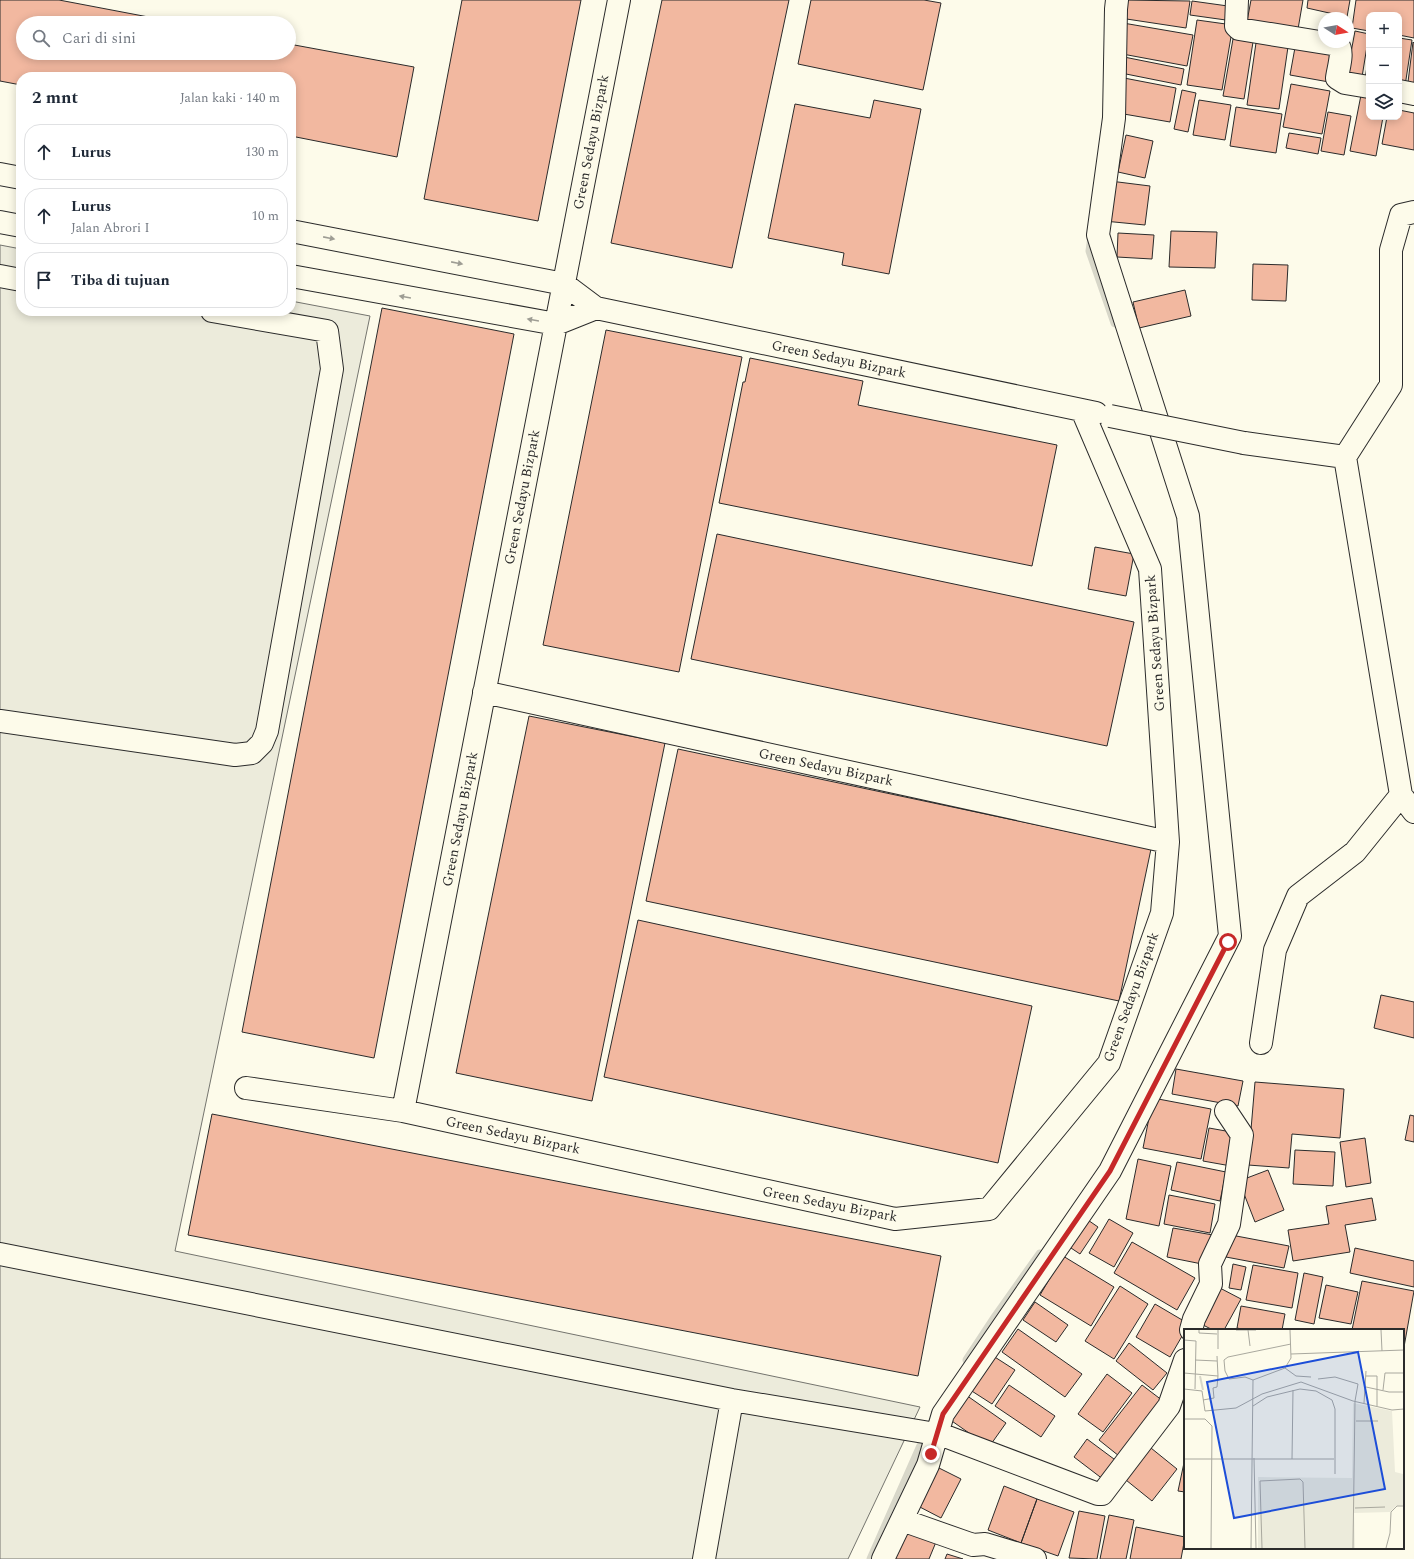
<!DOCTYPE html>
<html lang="id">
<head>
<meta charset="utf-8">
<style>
  :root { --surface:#fff; --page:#f2f2f3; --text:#1f2937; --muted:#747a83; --line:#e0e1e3 }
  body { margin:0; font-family:Spectral,serif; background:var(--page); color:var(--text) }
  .controls { position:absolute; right:12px; top:12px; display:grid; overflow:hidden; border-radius:8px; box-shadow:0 2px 10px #0003 }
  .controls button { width:36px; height:36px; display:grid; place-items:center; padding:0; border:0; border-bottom:1px solid var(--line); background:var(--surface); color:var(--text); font:20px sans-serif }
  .compass { position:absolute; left:1318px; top:12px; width:36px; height:36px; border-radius:50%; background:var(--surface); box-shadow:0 2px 10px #0003; rotate:101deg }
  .stop { position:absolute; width:12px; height:12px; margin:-9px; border:3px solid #c62828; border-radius:50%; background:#fff }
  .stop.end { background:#c62828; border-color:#fff; box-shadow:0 1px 4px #0008 }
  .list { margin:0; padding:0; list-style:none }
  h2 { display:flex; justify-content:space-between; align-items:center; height:52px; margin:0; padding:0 16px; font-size:17px }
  h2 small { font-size:13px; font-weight:400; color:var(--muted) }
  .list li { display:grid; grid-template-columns:26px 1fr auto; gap:12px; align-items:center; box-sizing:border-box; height:56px; margin:0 8px 8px; padding:0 8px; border:1px solid var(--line); border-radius:16px }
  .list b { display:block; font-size:15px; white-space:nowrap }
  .list p { margin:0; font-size:13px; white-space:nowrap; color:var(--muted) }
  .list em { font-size:13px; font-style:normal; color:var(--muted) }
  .icon { flex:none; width:22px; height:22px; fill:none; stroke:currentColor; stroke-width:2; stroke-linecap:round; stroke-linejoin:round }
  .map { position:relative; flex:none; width:1414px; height:1559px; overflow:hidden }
  .search { position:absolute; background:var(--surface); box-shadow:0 2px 10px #0003; left:16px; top:16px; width:280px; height:44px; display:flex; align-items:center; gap:10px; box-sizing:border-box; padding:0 14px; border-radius:22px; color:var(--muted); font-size:15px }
  .panel { position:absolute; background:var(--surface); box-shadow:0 2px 10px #0003; left:16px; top:72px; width:280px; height:244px; border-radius:16px }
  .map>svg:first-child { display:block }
  .green { fill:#ecebdb; stroke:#74746e }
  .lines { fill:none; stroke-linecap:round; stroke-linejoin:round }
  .stream { stroke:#d8d7c9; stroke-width:9 }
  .building { fill:#f2b8a0; stroke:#2b2b2b }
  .minor-casing { stroke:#2b2b2b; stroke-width:24 }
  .minor { stroke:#fdfbea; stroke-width:22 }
  .minor-bridge-casing { stroke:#2b2b2b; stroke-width:24; stroke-linecap:butt }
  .minor-bridge { stroke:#fdfbea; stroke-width:22 }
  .oneway { fill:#9e9d94 }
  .route { stroke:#c62828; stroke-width:5 }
  .labels { text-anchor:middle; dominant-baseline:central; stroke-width:3; stroke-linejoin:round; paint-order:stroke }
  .street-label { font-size:14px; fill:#2b2b2b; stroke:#fdfbea }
  .inset-river { fill:none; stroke:#d8d7c9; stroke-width:2 }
  .inset-road { fill:none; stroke:#a9a89e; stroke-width:1 }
  .view { fill:#1d4ed8; fill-opacity:0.15; stroke:#1d4ed8; stroke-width:2 }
  .inset-edge { fill:none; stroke:#2b2b2b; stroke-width:2 }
</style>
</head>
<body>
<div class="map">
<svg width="1414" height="1559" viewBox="0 0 1414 1559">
  <rect width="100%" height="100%" fill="#fdfbea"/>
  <path class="green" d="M0,245L21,249V311H291V301L370,316L175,1251L920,1407L848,1559H0Z"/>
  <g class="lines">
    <path class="stream" d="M1092,237L1090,251L1115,323
      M967,1360L996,1316L1040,1254
      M871,1559L927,1432"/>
  </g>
  <path class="building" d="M0,0H59L180,23H23V53H289V44L414,67L397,157L291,136V77H21V85L0,81Z
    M462,0H581L538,221L424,199Z
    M662,0H789L732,268L611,243Z
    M811,0H924L941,3L923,90L798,64Z
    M1123,0L1190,1L1186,28L1120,18Z
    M1251,0H1303L1297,35L1246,27Z
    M1308,0H1350L1347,17L1307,8Z
    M1356,0H1414V38L1399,35V15H1369V31L1352,28Z
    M1192,1L1235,7L1233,21L1190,15Z
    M1197,20L1233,25L1222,90L1187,85Z
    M1123,23L1193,35L1187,66L1117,53Z
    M1355,31L1369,34L1362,77L1347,74Z
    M1257,36L1289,40L1279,109L1247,105Z
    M1399,38L1412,40L1405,86L1399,85Z
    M1233,39L1253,42L1244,99L1223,96Z
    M1296,42L1335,49L1329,82L1290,75Z
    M1413,42L1414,43V83L1408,82Z
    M1369,52V80H1365Z
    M1124,57L1184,69L1181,85L1121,73Z
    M1124,78L1176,88L1170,122L1118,113Z
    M1291,84L1330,91L1322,134L1283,127Z
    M1182,90L1196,93L1188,132L1174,129Z
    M1361,95L1369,96V117H1383L1376,156L1350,151Z
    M874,100L921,109L889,274L842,265L844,253L768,238L795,104L870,118Z
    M1199,100L1231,105L1225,140L1193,135Z
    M1236,107L1282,114L1276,153L1230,146Z
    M1399,110L1414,113V150L1382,144L1387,117H1399Z
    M1328,112L1351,116L1344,155L1321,151Z
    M1289,133L1321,138L1318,154L1286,148Z
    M1126,135L1153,141L1145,178L1118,172Z
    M1110,181L1150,186L1145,225L1104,221Z
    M1171,231L1217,232L1215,268L1169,267Z
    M1118,233L1154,235L1152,259L1117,257Z
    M1253,264L1288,265L1286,301L1252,300Z
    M1185,290L1191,316L1139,328L1133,302Z
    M382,308L514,334L374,1058L242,1032Z
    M606,330L742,357L679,672L543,645Z
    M750,358L863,381L858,405L1057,445L1032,566L719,503L743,382H745Z
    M717,534L1134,622L1107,746L691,659Z
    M1095,547L1134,554L1126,596L1088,589Z
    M529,716L665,743L592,1101L456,1073Z
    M678,749L1151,849L1119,1001L646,901Z
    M638,920L1032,1006L998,1163L604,1077Z
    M1381,995L1414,1002V1038L1374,1028Z
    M1176,1069L1243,1081L1238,1106L1172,1094Z
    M1255,1082L1344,1089L1340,1138L1292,1134L1289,1168L1248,1165Z
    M1153,1098L1211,1109L1201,1159L1143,1148Z
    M212,1114L941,1256L918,1376L188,1235Z
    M1410,1115L1414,1116V1142L1405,1140Z
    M1209,1128L1237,1133L1231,1166L1203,1161Z
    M1365,1138L1371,1183L1346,1187L1340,1142Z
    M1295,1150L1335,1152L1333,1186L1293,1184Z
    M1138,1159L1171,1166L1159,1226L1126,1219Z
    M1177,1162L1226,1172L1220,1201L1171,1190Z
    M1268,1170L1284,1210L1255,1222L1239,1181Z
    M1169,1195L1215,1204L1210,1233L1164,1224Z
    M1372,1198L1376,1220L1345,1225L1350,1252L1293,1261L1288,1230L1329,1224L1326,1206Z
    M1082,1216L1098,1227L1080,1254L1065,1244Z
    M1109,1219L1133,1233L1114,1267L1089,1253Z
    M1173,1228L1213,1235L1207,1265L1167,1257Z
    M1231,1235L1289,1246L1284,1268L1226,1257Z
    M1132,1242L1195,1278L1177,1310L1114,1273Z
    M1355,1248L1414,1261V1287L1350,1273Z
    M1063,1256L1114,1287L1091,1326L1040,1295Z
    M1233,1264L1246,1267L1241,1290L1229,1288Z
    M1253,1265L1298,1273L1292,1308L1246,1300Z
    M1304,1273L1323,1277L1314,1324L1295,1320Z
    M1362,1281L1414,1291L1404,1347L1403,1330H1352Z
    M1326,1285L1358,1292L1351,1324L1319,1318Z
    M1120,1286L1148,1304L1114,1359L1085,1341Z
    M1218,1287L1241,1299L1224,1330H1213L1199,1323Z
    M1035,1302L1068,1325L1056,1342L1023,1320Z
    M1155,1304L1189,1324L1170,1357L1136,1337Z
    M1241,1306L1285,1314L1282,1330H1246L1237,1328Z
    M1018,1329L1082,1374L1065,1397L1002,1352Z
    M1129,1343L1167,1373L1153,1390L1116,1361Z
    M987,1352L1015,1370L992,1404L964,1386Z
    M1107,1374L1132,1393L1103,1432L1078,1414Z
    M1009,1385L1055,1416L1041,1437L995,1406Z
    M1142,1385L1167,1404L1124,1460L1099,1440Z
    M966,1395L1006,1423L989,1447L949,1419Z
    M1087,1439L1122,1465L1108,1483L1074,1457Z
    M1146,1444L1177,1469L1152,1501L1121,1476Z
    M1185,1458V1492L1178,1491Z
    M935,1466L961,1479L941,1518L916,1505Z
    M1004,1486L1037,1499L1021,1543L988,1530Z
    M1037,1499L1074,1512L1058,1556L1021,1543Z
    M1079,1511L1105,1516L1097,1559L1069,1558Z
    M1109,1515L1134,1520L1126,1559H1100Z
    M1136,1527L1185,1537L1181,1559H1130Z
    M905,1530L936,1542L929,1559H893Z
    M947,1554L963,1559H945Z"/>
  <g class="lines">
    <g class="minor-casing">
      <path id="minor" d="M1237,0L1236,26L1239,29L1338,45C1344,52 1338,69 1337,78L1345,83L1369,87
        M1399,91L1414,94
        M0,174L21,178
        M1414,212L1401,215L1391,250V385L1345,457L1401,795L1414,812
        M0,222L21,226
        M291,231L564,284L596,308L1096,413
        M0,276L21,280
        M291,276L556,324L596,308
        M1244,443L1345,457
        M484,692L1168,842
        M0,721L235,755L252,753L262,743L267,731L332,369L327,331L212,311
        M1261,1043L1275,950L1298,896L1355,852L1401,795
        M246,1088L403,1111L895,1219L989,1209L1109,1063L1162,913L1168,842L1150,569L1082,410
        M403,1111L619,0
        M0,1254L732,1400L936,1434
        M1191,1330L1194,1319L1211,1284L1210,1264L1229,1224L1242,1135L1226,1111
        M937,1433L1098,1494H1102L1169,1406L1185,1360
        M902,1520L973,1545L985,1544L1035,1559
        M704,1559L732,1400
        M883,1559L928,1465L943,1414L1110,1171L1230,936L1188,516L1098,235L1114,118L1116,9L1117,0"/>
    </g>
    <use href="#minor" class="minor"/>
    <g class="minor-bridge-casing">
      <path id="minor-bridge" d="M1110,416L1244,443"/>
    </g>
    <use href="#minor-bridge" class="minor-bridge"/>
  </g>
  <defs><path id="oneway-solid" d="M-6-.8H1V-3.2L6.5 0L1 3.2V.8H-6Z"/></defs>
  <g class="oneway">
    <use href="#oneway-solid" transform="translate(329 238) rotate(11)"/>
    <use href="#oneway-solid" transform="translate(457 263) rotate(11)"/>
    <use href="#oneway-solid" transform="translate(405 297) rotate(-170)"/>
    <use href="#oneway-solid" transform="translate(533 320) rotate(-170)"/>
  </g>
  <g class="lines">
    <path class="route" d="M931,1454L943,1414L1110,1171L1228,942"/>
  </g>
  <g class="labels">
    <g class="street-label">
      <text transform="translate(591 142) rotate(-79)">Green Sedayu Bizpark</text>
      <text transform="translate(839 359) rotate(12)">Green Sedayu Bizpark</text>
      <text transform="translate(522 497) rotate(-79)">Green Sedayu Bizpark</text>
      <text transform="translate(1155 643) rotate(-94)">Green Sedayu Bizpark</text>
      <text transform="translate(826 767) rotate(12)">Green Sedayu Bizpark</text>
      <text transform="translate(460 819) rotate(-79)">Green Sedayu Bizpark</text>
      <text transform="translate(1131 997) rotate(-70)">Green Sedayu Bizpark</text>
      <text transform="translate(513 1135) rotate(12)">Green Sedayu Bizpark</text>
      <text transform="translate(830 1204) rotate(11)">Green Sedayu Bizpark</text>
    </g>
  </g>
  <g transform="translate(1184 1329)">
    <rect width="220" height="220" fill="#fdfbea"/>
    <path d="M169,74L208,82L211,143L219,145L220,176L212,177L206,183L170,184L171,219H74V148L168,149Z" fill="#ecebdb"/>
    <path class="inset-river" d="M16,47L19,61"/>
    <path class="inset-road" d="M15,1V4L33,5M52,1H72M64,1L66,17M106,1L107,29L101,39L69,51L61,48L45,50L41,42L40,31L44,28L107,15M197,1L198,22M0,11L12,12L11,60M34,20V1M107,25L220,21M11,31L33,32M101,39L112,47L127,48M0,44L34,47L33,27M182,47H193V77M134,50L151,48L174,55L171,72M182,58L205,63H220M0,60L18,62L21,82L52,79L78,65L117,53L169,72L208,81L220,80M199,61L201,44H220M19,71L30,69L29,59L33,58L34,47M180,74L182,42M69,77L83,68L116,60L132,62L148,71L151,80V145M0,90H21L28,97L27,219M172,92H194M70,129L72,219M0,130H150M108,130L109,61M220,144V157M171,179L201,178M67,219L69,51M78,219L76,152L116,150L119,153L121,219M169,219L171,72M202,219L206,204L207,183L213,177H220"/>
    <path class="view" d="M174,23L201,160L50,189L23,53Z"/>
    <rect width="220" height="220" class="inset-edge"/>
  </g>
</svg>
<div class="controls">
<button>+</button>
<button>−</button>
<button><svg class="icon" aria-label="layers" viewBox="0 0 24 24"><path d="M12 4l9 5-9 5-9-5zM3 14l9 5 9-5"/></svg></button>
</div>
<svg class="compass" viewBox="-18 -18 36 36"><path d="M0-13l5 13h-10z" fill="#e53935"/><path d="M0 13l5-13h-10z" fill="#747a83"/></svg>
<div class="stop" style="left:1228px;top:942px"></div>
<div class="stop end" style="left:931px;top:1454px"></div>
<div class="search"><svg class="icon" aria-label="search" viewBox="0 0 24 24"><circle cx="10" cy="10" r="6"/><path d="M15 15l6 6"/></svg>Cari di sini</div>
<section class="panel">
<h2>2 mnt<small>Jalan kaki · 140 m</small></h2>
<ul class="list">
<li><svg class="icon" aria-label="ahead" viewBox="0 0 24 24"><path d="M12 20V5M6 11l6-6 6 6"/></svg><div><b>Lurus</b></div><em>130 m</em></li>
<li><svg class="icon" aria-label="ahead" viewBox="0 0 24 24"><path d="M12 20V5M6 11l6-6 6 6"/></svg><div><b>Lurus</b><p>Jalan Abrori I</p></div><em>10 m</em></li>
<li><svg class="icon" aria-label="arrive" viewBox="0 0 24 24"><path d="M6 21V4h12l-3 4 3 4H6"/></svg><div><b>Tiba di tujuan</b></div></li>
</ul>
</section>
</div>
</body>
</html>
